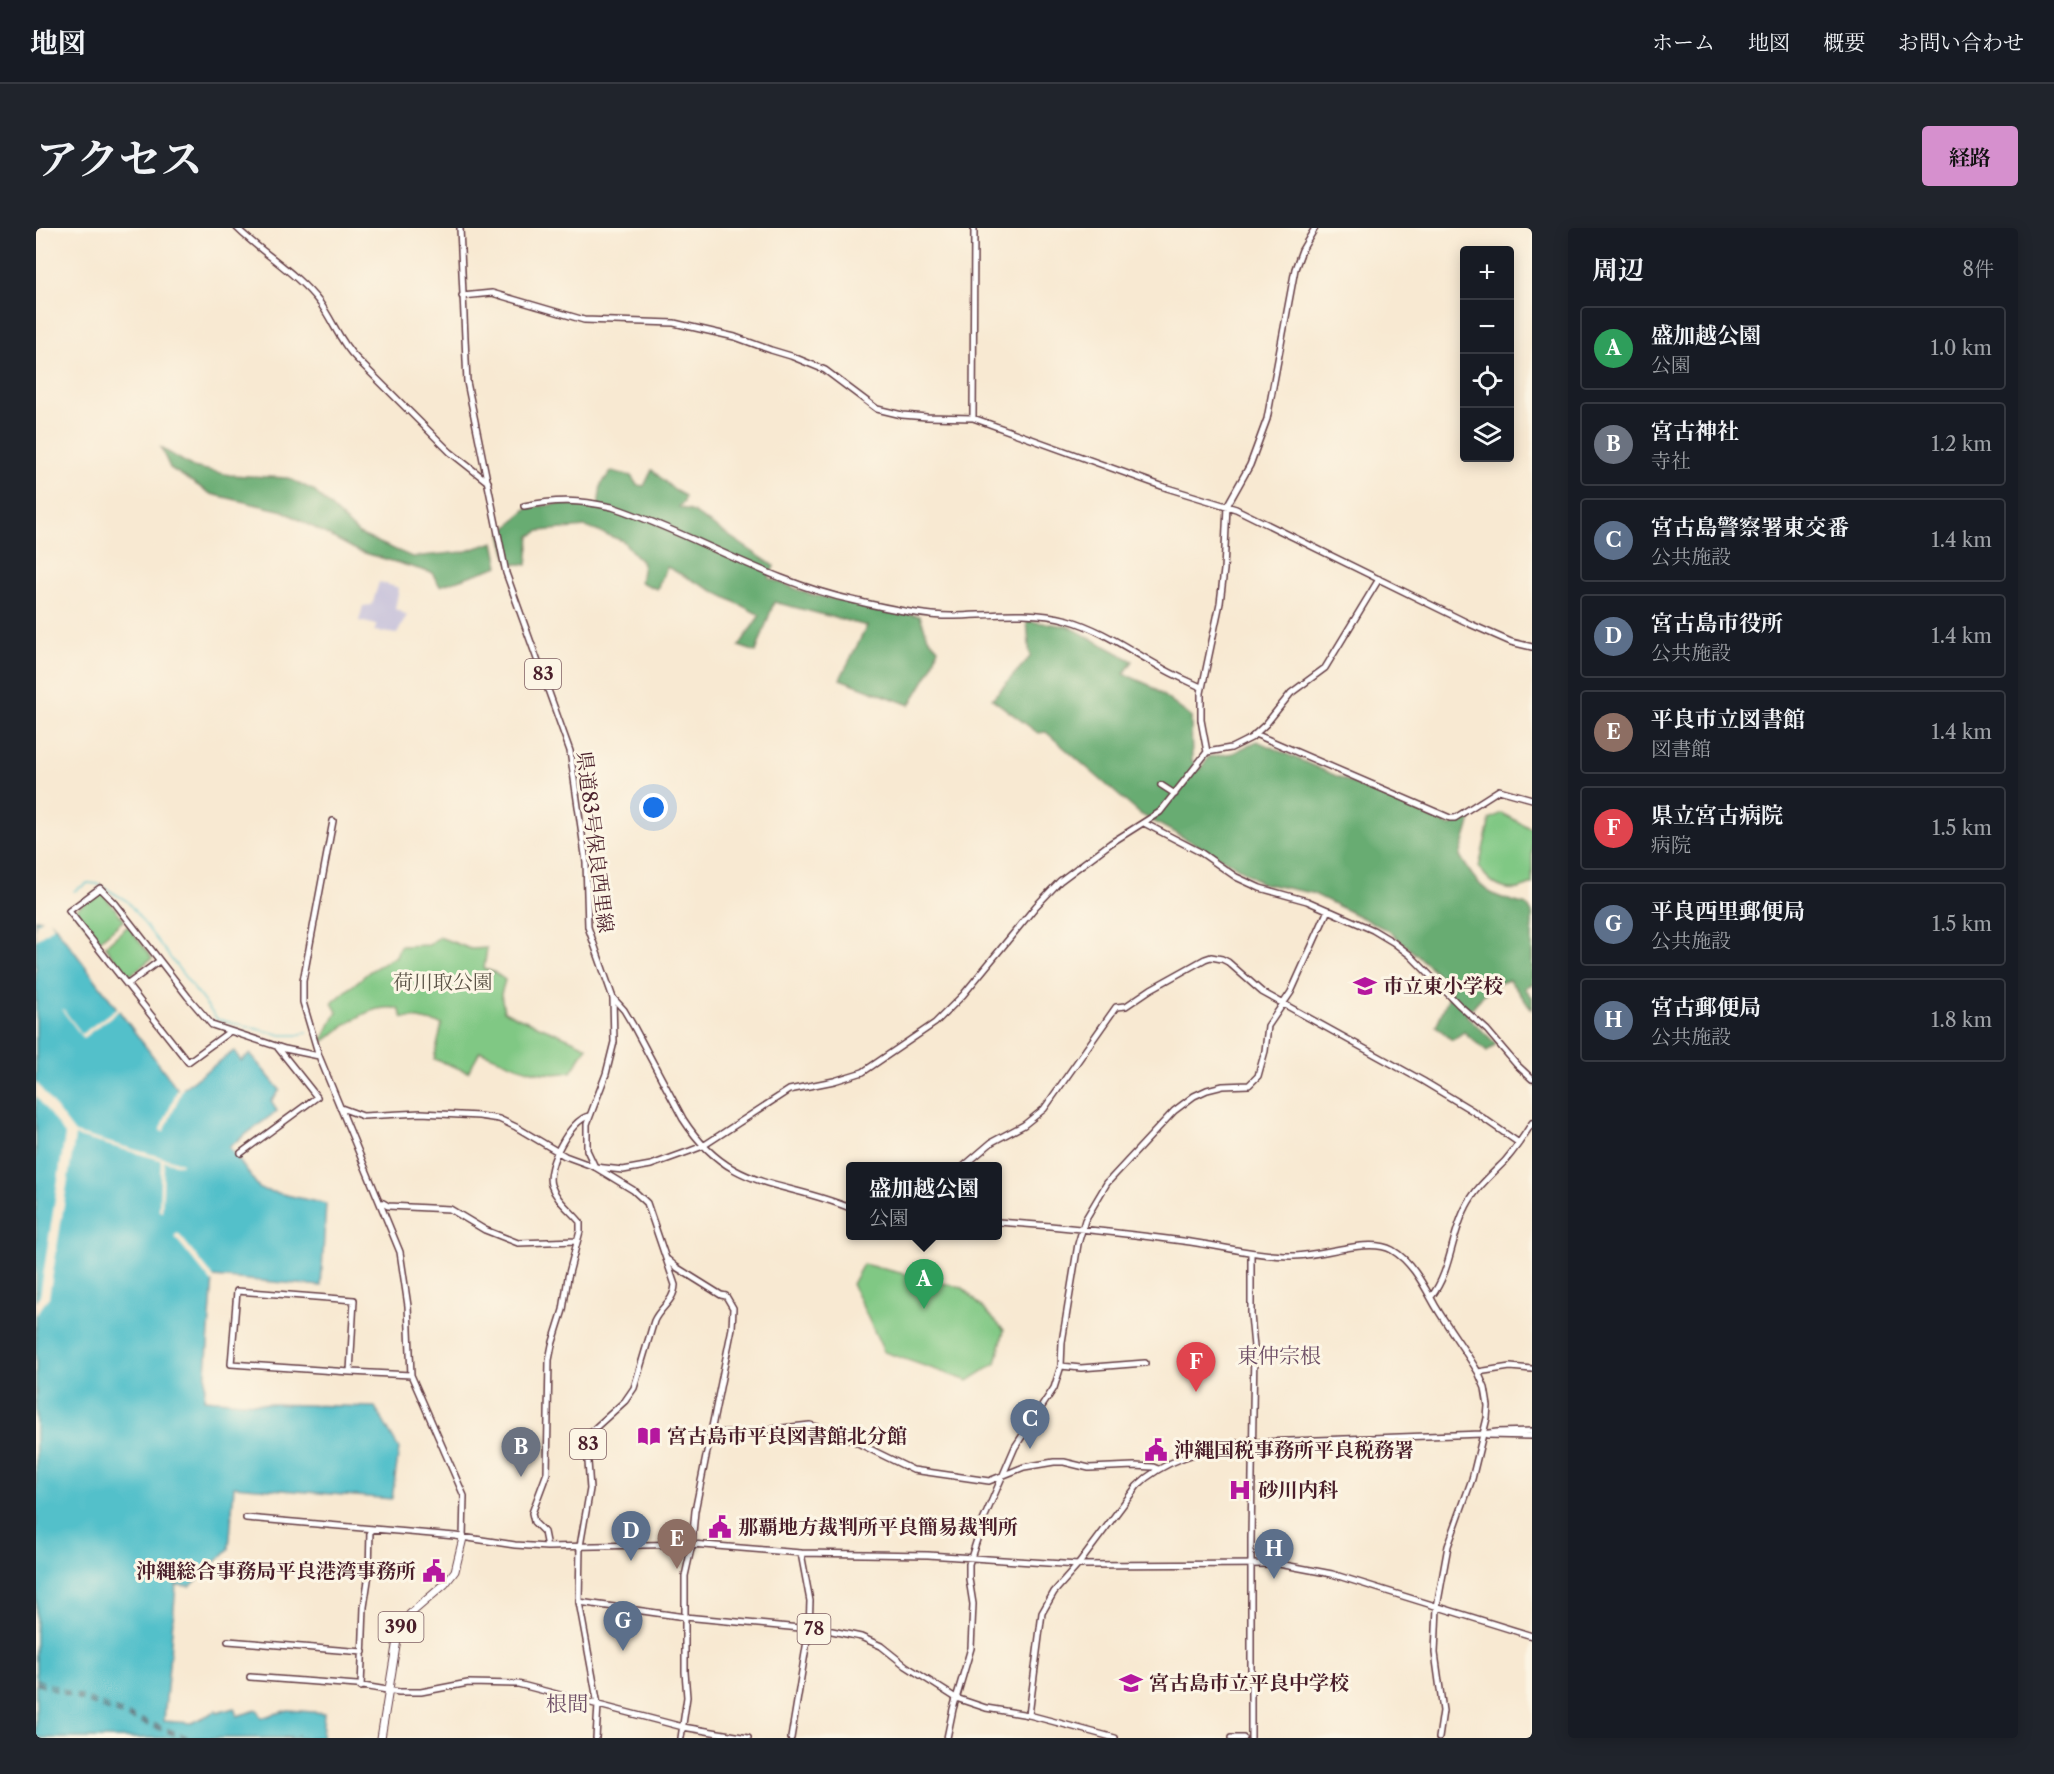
<!DOCTYPE html>
<html lang="ja">
<head>
<meta charset="utf-8">
<style>
  :root { --surface:#171b24; --page:#20242c; --text:#f1f3f6; --muted:#9ea1a6; --line:#363941; --accent:#d690ce }
  body { margin:0; font-family:"Libre Caslon Text","Noto Serif JP",serif; background:var(--page); color:var(--text) }
  .controls { position:absolute; right:18px; top:18px; display:grid; overflow:hidden; border-radius:6px; box-shadow:0 3px 15px #0003 }
  .controls button { width:54px; height:54px; display:grid; place-items:center; padding:0; border:0; border-bottom:2px solid var(--line); background:var(--surface); color:var(--text); font:30px sans-serif }
  .you { position:absolute; left:618px; top:580px; width:21px; height:21px; margin:-15px; border:4px solid #fff; border-radius:50%; background:#1a73e8; box-shadow:0 0 0 9px #1a73e833 }
  .badge { display:grid; place-items:center; width:39px; height:39px; border-radius:50%; background:var(--accent); color:#fff; font-size:20px; font-weight:700 }
  .pin { position:absolute; translate:-50% -50px; filter:drop-shadow(0 2px 3px #0008) }
  .pin::after { content:''; position:absolute; top:32px; width:21px; height:18px; background:inherit; clip-path:polygon(0 0,100% 0,50% 100%) }
  .popup { position:absolute; left:810px; top:934px; width:156px; height:78px; box-sizing:border-box; display:grid; place-content:center; border-radius:6px; background:var(--surface); filter:drop-shadow(0 2px 4px #0005); font-size:20px; white-space:nowrap; color:var(--muted) }
  .popup b { font-size:22px; color:var(--text) }
  .popup::after { content:''; position:absolute; left:50%; top:100%; margin-left:-12px; border:12px solid transparent; border-top-color:var(--surface) }
  .list { margin:0; padding:0; list-style:none }
  h2 { display:flex; justify-content:space-between; align-items:center; height:78px; margin:0; padding:0 24px; font-size:26px }
  h2 small { font-size:20px; font-weight:400; color:var(--muted) }
  .list li { display:grid; grid-template-columns:39px 1fr auto; gap:18px; align-items:center; box-sizing:border-box; height:84px; margin:0 12px 12px; padding:0 12px; border:2px solid var(--line); border-radius:6px }
  .list b { display:block; font-size:22px; white-space:nowrap }
  .list p { margin:0; font-size:20px; white-space:nowrap; color:var(--muted) }
  .list em { font-size:20px; font-style:normal; color:var(--muted) }
  .icon { flex:none; width:33px; height:33px; fill:none; stroke:currentColor; stroke-width:2; stroke-linecap:round; stroke-linejoin:round }
  .map { position:relative; flex:none; width:1496px; height:1510px; overflow:hidden; border-radius:6px }
  header { display:flex; align-items:center; gap:36px; box-sizing:border-box; height:84px; padding:0 30px; background:var(--surface); border-bottom:2px solid var(--line) }
  header strong { font-size:28px }
  nav { display:flex; gap:33px; margin-inline-start:auto; font-size:21px }
  .intro { display:flex; align-items:center; justify-content:space-between; box-sizing:border-box; height:144px; padding:0 36px }
  h1 { margin:0; font-size:42px }
  .button { padding:15px 27px; border-radius:6px; background:var(--accent); color:#111; font-size:21px; font-weight:700 }
  main { display:flex; gap:36px; padding:0 36px }
  aside { flex:1; background:var(--surface); border-radius:6px; box-shadow:0 3px 15px #0003 }
  .map>svg:first-child { display:block }
  .industrial { fill:#c5c0da }
  .green { fill:#80c884; stroke:#657458; stroke-width:1.5 }
  .forest { fill:#68ac72; stroke:#59664e; stroke-width:1.5 }
  .water { fill:#53c0ca; stroke:#4e707a; stroke-width:1.5 }
  .pier { fill:#f8e9d2 }
  .lines { fill:none; stroke-linecap:round; stroke-linejoin:round }
  .stream { stroke:#53c0ca; stroke-width:1.5 }
  .ferry { stroke:#4d5763; stroke-width:1.5; stroke-dasharray:8 6; stroke-linecap:butt }
  .secondary-casing { stroke:#643d44; stroke-width:8 }
  .primary-casing { stroke:#643d44; stroke-width:8 }
  .highway-casing { stroke:#643d44; stroke-width:9 }
  .secondary { stroke:#fff; stroke-width:5 }
  .primary { stroke:#fff; stroke-width:5 }
  .highway { stroke:#fff; stroke-width:7 }
  .labels { text-anchor:middle; dominant-baseline:central; stroke-width:6; stroke-linejoin:round; paint-order:stroke }
  .shield { fill:#fcf5e5; stroke:#7f5f63; stroke-width:1.5 }
  .shield-label { font-size:18px; font-weight:bold; fill:#4a1f2b }
  .street-label { font-size:20px; fill:#4a1f2b; stroke:#fcf5e5 }
  .park-label { font-size:20px; fill:#5a5246; stroke:#fcf5e5 }
  .poi-label { font-size:20px; font-weight:bold; fill:#4a1f2b; stroke:#fcf5e5; text-anchor:start }
  .neighbourhood-label { font-size:21px; fill:#6f5068; stroke:#fcf5e5 }
</style>
</head>
<body>
<header>
<strong>地図</strong>
<nav><a>ホーム</a><a>地図</a><a>概要</a><a>お問い合わせ</a></nav>
</header>
<div class="intro"><h1>アクセス</h1><a class="button">経路</a></div>
<main>
<div class="map">
<svg width="1496" height="1510" viewBox="0 0 1496 1510">
  <rect width="100%" height="100%" fill="#fcf5e5"/>
  <filter id="ink" filterUnits="userSpaceOnUse"><feTurbulence type="fractalNoise" baseFrequency=".0167" numOctaves="2"/><feDisplacementMap in="SourceGraphic" scale="12" xChannelSelector="R" yChannelSelector="G"/><feConvolveMatrix kernelMatrix="1 2 1 2 8 2 1 2 1" color-interpolation-filters="sRGB"/></filter>
  <filter id="wash" filterUnits="userSpaceOnUse"><feTurbulence type="fractalNoise" baseFrequency=".008" numOctaves="4" result="noise"/><feDisplacementMap in="SourceGraphic" scale="24" xChannelSelector="R" yChannelSelector="G"/><feGaussianBlur stdDeviation="1.35" result="paint"/><feColorMatrix in="noise" values="0 0 0 0 0 0 0 0 0 0 0 0 0 0 0 0 0 1.4 0 .05"/><feComposite in="paint" operator="in"/></filter>
  <g filter="url(#wash)">
    <rect width="100%" height="100%" fill="#f8e9d2"/>
    <path class="industrial" d="M343,354L363,360L359,381L371,387L361,406L338,403L341,397L323,393L327,378L336,377Z"/>
    <path class="green" d="M1465,585L1496,601V656C1473,668 1456,659 1443,639L1454,591Z
      M64,662L88,692L63,713L38,683Z
      M92,698L116,730L92,749L69,718Z
      M403,709L435,721L451,720L448,741L458,744L469,752L465,766L468,783C495,796 524,805 551,819L535,844C502,851 473,835 444,823L432,844L398,831L406,796L378,790H367L363,781C333,774 307,800 284,816L301,784L296,775L334,743L360,728L364,718L393,717Z
      M827,1036L927,1060L968,1102L960,1135L932,1153L848,1124L816,1056Z"/>
    <path class="forest" d="M125,220L157,239L194,247L252,250L277,262L323,306L376,329L427,324L458,314L463,338L404,358L396,345L322,323L247,283L175,266L134,240Z
      M616,242L638,262L649,268L648,274L643,279L657,284L738,338L733,350L773,366L884,388L892,409L902,420L896,440L874,477L804,451L831,398L738,374L720,424L703,418L724,387L631,339L621,361L604,354L607,336L587,313L550,299L504,303L494,308L491,337L473,335L465,306L491,280L527,275L562,281L565,256L576,243L595,248L601,257L608,258Z
      M991,393L1032,398L1097,433L1088,446L1113,457L1155,489L1156,533L1165,541L1172,529L1197,525L1221,513L1414,598L1436,588L1424,628C1445,663 1451,667 1491,677L1496,686V756L1489,760L1496,769V781L1473,752L1455,758L1430,787L1460,816L1451,824L1428,804L1416,812L1400,798L1417,759L1353,703L1276,665L1225,655L1198,637L1104,586L1010,504L1002,505L956,471L994,429Z"/>
    <path class="water" d="M0,691L16,694L143,863L198,823L205,833L214,826L244,862L235,873L241,883L193,919L224,961L290,976L285,1058L177,1049L168,1171L233,1176L339,1179L363,1221L356,1271L198,1258L193,1321L155,1358L140,1357L128,1493L156,1495L180,1483L181,1485L198,1480L201,1488L221,1482L225,1490L252,1482L288,1485L286,1510H0Z"/>
    <path class="pier" d="M9,690L13,691L18,698L0,712V696Z
      M83,778L85,781L47,810L26,782L27,781L46,806Z
      M0,854L39,905L146,935L145,937L128,933L126,983H123L125,932L39,908L13,1069L0,1087V1074L4,1068L29,907L0,868Z
      M143,858H148L128,904L124,903Z
      M142,1005L180,1052L176,1055L138,1008Z"/>
    <g class="lines">
      <path class="stream" d="M38,663L52,655L62,656L91,673L181,791L246,807H262L271,804"/>
      <path class="ferry" d="M0,1451L156,1510
        M0,1454L151,1510
        M0,1456L146,1510
        M247,1510L263,1507"/>
    </g>
  </g>
  <g filter="url(#ink)">
    <g class="lines">
      <g class="secondary-casing">
        <path id="secondary" d="M201,0C227,26 261,45 284,75C297,93 304,114 320,130L414,224L452,254
          M426,68L456,65L548,92L638,95L699,109L735,122L755,128L789,142L841,181L866,187L891,189L937,190L1131,260L1200,281L1434,396L1475,414L1496,419
          M937,190L938,0
          M488,278C522,271 542,272 576,279C656,305 733,354 816,372C845,379 890,389 919,388C957,387 995,382 1032,392C1064,401 1092,421 1121,437C1135,446 1150,452 1165,459
          M1219,506L1414,590H1419L1463,562L1496,571
          M1171,524L1165,492V465L1184,375L1188,342L1191,278L1214,237L1231,191L1259,41L1266,22L1279,0
          M1125,557L1139,566
          M297,593L267,753V774L283,828L364,1024L372,1078L375,1147L428,1268L427,1310
          M1108,595L1164,624L1200,649L1224,660L1271,673L1337,702L1357,714L1374,727L1423,777L1451,802L1480,836L1496,851
          M92,756L123,733
          M577,770L588,782L598,799L647,891C694,964 744,951 814,980
          M193,804L152,834L33,683L64,660L79,675L152,769L176,797L249,821L283,828
          M305,880L327,888L385,885L443,888L463,891L480,899L529,928L559,939L587,942L615,937L654,923L667,918L753,862L798,853L827,844L899,795L927,767L1000,678L1024,653L1075,615L1124,584L1171,524L1195,520L1215,510L1230,496L1255,465L1289,440L1343,351
          M205,925L281,869L242,820
          M928,938L956,914L988,897L1008,881L1080,779L1090,778L1115,761L1169,731L1175,729L1186,731L1192,734L1226,764L1387,853L1437,883L1483,915
          M347,975L352,978L414,981L449,1002L482,1015L541,1013
          M962,994C1023,998 1085,1005 1147,1013C1182,1017 1218,1028 1254,1028C1284,1029 1332,1009 1356,1022C1377,1034 1389,1060 1400,1079C1413,1101 1429,1122 1442,1144L1449,1160L1452,1178L1451,1190L1436,1251L1412,1318L1401,1379L1399,1425L1407,1483L1403,1510
          M632,1032L640,1039L685,1067L690,1068L697,1080L696,1100L659,1283L656,1316L649,1348V1444L651,1469L645,1510
          M201,1063L318,1072L314,1144L195,1136Z
          M1395,1069C1415,1044 1415,1007 1430,979C1439,961 1455,947 1469,933C1479,921 1488,908 1496,895
          M1025,1138L1045,1140L1109,1135
          M314,1144L375,1147
          M1442,1144L1474,1139L1496,1141
          M676,1205L709,1204L774,1197L797,1203L877,1242L953,1253L988,1239L1018,1234H1028L1053,1240L1098,1238L1117,1239L1122,1241
          M210,1290L419,1308L479,1317L511,1319L656,1316L765,1325L892,1327L1042,1337L1243,1336L1296,1346L1496,1408
          M511,1319L508,1304L498,1294L496,1285L511,1245L513,1132L516,1117L527,1082L532,1049L544,1003V994C534,982 520,972 515,957C509,939 535,891 553,888
          M543,1374L562,1477L560,1510
          M192,1413L327,1424
          M214,1449L321,1457L363,1464H385L432,1455L482,1456L647,1499L712,1510
          M325,1459L328,1379L333,1346L334,1302
          M993,1487L1079,1510
          M755,1510L773,1401L774,1373L765,1325
          M911,1510L917,1481L935,1420L937,1376L933,1351V1336L947,1293L979,1219L1018,1160L1025,1138L1026,1114L1042,1016L1049,992L1071,955L1138,883L1158,868L1171,862L1187,858L1213,857L1222,848L1229,823L1232,798L1255,764L1292,682
          M1195,1510H1207
          M1215,1510V1311L1218,1119L1215,1087V1025"/>
      </g>
      <g class="primary-casing">
        <path id="primary" d="M424,0L431,154L470,345L534,523L550,634L552,699L577,770L578,814L570,846L551,896V922L559,939L597,962L611,975L639,1057C638,1074 624,1079 618,1093L598,1160L589,1173L557,1202L551,1220L554,1261L544,1318L543,1374L649,1389L796,1403L825,1409L845,1418L870,1438L920,1470L950,1480L993,1487L1006,1385L1018,1364L1042,1337L1101,1258C1127,1232 1167,1222 1202,1215L1446,1206L1461,1204L1496,1203
          M1451,1207L1496,1208"/>
      </g>
      <g class="highway-casing">
        <path id="highway" d="M345,1510L362,1406L374,1386L409,1356L419,1343L427,1310"/>
      </g>
      <use href="#secondary" class="secondary"/>
      <use href="#primary" class="primary"/>
      <use href="#highway" class="highway"/>
    </g>
  </g>
  <defs>
    <g id="school-bare" transform="scale(1.8)"><path d="M0-5L7-2L0 1L-7-2ZM-4 1L0 2.5L4 1V4Q0 6-4 4Z" fill="#b5179e" stroke="#fcf5e5" stroke-width="2.5" paint-order="stroke"/></g>
    <g id="library-bare" transform="scale(1.8)"><path d="M-6-4Q-3-5.5-.7-3.5V5Q-3 3-6 4ZM6-4Q3-5.5 .7-3.5V5Q3 3 6 4Z" fill="#b5179e" stroke="#fcf5e5" stroke-width="2.5" paint-order="stroke"/></g>
    <g id="civic-bare" transform="scale(1.8)"><path d="M-.6-6.5H3V-4.5H.6V-3L4-1V1h2V6H-6V1h2V-1L-.6-3ZM-1.2 2.5V6h2.4V2.5Z" fill="#b5179e" stroke="#fcf5e5" stroke-width="2.5" paint-order="stroke"/></g>
    <g id="hospital-bare" transform="scale(1.8)"><path d="M-5-5h3v3.5h4V-5h3V5h-3V1.5h-4V5h-3Z" fill="#b5179e" stroke="#fcf5e5" stroke-width="2.5" paint-order="stroke"/></g>
  </defs>
  <g fill-rule="evenodd">
    <use href="#school-bare" x="1329" y="758"/>
    <use href="#library-bare" x="613" y="1208"/>
    <use href="#civic-bare" x="1120" y="1222"/>
    <use href="#hospital-bare" x="1204" y="1262"/>
    <use href="#civic-bare" x="684" y="1299"/>
    <use href="#civic-bare" x="398" y="1343"/>
    <use href="#school-bare" x="1095" y="1455"/>
  </g>
  <g class="labels">
    <g class="shield">
      <rect x="489" y="431" width="36" height="30" rx="4.5"/>
      <rect x="534" y="1201" width="36" height="30" rx="4.5"/>
      <rect x="342.5" y="1384" width="45" height="30" rx="4.5"/>
      <rect x="761.5" y="1386" width="33" height="30" rx="4.5"/>
    </g>
    <g class="shield-label">
      <text x="507" y="446">83</text>
      <text x="552" y="1216">83</text>
      <text x="365" y="1399">390</text>
      <text x="778" y="1401">78</text>
    </g>
    <g class="street-label">
      <text transform="translate(559 614) rotate(83)">県道83号保良西里線</text>
    </g>
    <g class="park-label">
      <text x="407" y="754">荷川取公園</text>
    </g>
    <g class="poi-label">
      <text x="1347" y="758">市立東小学校</text>
      <text x="631" y="1208">宮古島市平良図書館北分館</text>
      <text x="1138" y="1222">沖縄国税事務所平良税務署</text>
      <text x="1222" y="1262">砂川内科</text>
      <text x="702" y="1299">那覇地方裁判所平良簡易裁判所</text>
      <text x="380" y="1343" text-anchor="end">沖縄総合事務局平良港湾事務所</text>
      <text x="1113" y="1455">宮古島市立平良中学校</text>
    </g>
    <g class="neighbourhood-label">
      <text x="1243" y="1127">東仲宗根</text>
      <text x="531" y="1475">根間</text>
    </g>
  </g>
</svg>
<div class="controls">
<button>+</button>
<button>−</button>
<button><svg class="icon" aria-label="locate" viewBox="0 0 24 24"><circle cx="12" cy="12" r="6"/><path d="M12 2v4M12 18v4M2 12h4M18 12h4"/></svg></button>
<button><svg class="icon" aria-label="layers" viewBox="0 0 24 24"><path d="M12 4l9 5-9 5-9-5zM3 14l9 5 9-5"/></svg></button>
</div>
<div class="you"></div>
<div class="pin badge" style="left:888px;top:1081px;background:#2e9e5b">A</div>
<div class="popup"><b>盛加越公園</b>公園</div>
<div class="pin badge" style="left:485px;top:1249px;background:#6b7280">B</div>
<div class="pin badge" style="left:994px;top:1221px;background:#5c6f8a">C</div>
<div class="pin badge" style="left:595px;top:1333px;background:#5c6f8a">D</div>
<div class="pin badge" style="left:641px;top:1341px;background:#8d6e63">E</div>
<div class="pin badge" style="left:1160px;top:1164px;background:#e0444e">F</div>
<div class="pin badge" style="left:587px;top:1423px;background:#5c6f8a">G</div>
<div class="pin badge" style="left:1238px;top:1351px;background:#5c6f8a">H</div>
</div>
<aside>
<h2>周辺<small>8件</small></h2>
<ul class="list">
<li><span class="badge" style="background:#2e9e5b">A</span><div><b>盛加越公園</b><p>公園</p></div><em>1.0 km</em></li>
<li><span class="badge" style="background:#6b7280">B</span><div><b>宮古神社</b><p>寺社</p></div><em>1.2 km</em></li>
<li><span class="badge" style="background:#5c6f8a">C</span><div><b>宮古島警察署東交番</b><p>公共施設</p></div><em>1.4 km</em></li>
<li><span class="badge" style="background:#5c6f8a">D</span><div><b>宮古島市役所</b><p>公共施設</p></div><em>1.4 km</em></li>
<li><span class="badge" style="background:#8d6e63">E</span><div><b>平良市立図書館</b><p>図書館</p></div><em>1.4 km</em></li>
<li><span class="badge" style="background:#e0444e">F</span><div><b>県立宮古病院</b><p>病院</p></div><em>1.5 km</em></li>
<li><span class="badge" style="background:#5c6f8a">G</span><div><b>平良西里郵便局</b><p>公共施設</p></div><em>1.5 km</em></li>
<li><span class="badge" style="background:#5c6f8a">H</span><div><b>宮古郵便局</b><p>公共施設</p></div><em>1.8 km</em></li>
</ul>
</aside>
</main>
</body>
</html>
